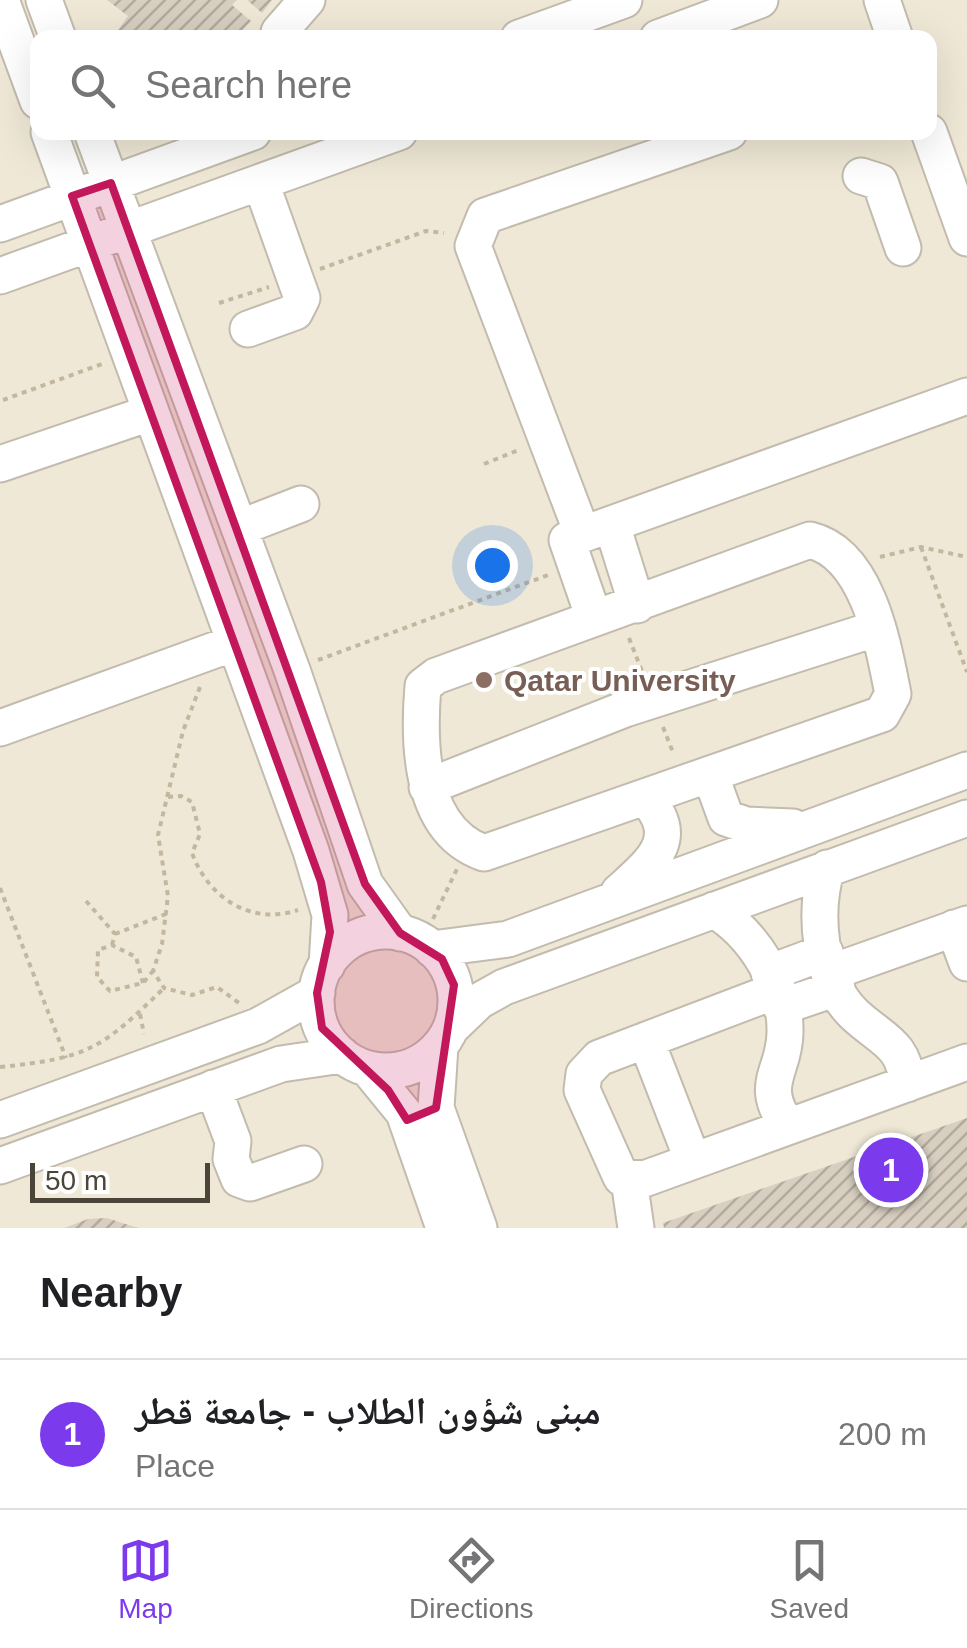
<!DOCTYPE html>
<html lang="en">
<head>
<meta charset="utf-8">
<style>
  :root { --surface:#fff; --page:#f6f6f6; --text:#202124; --muted:#757577; --line:#e0e0e0; --accent:#7c3aed }
  body { margin:0; font-family:Arial,"Noto Naskh Arabic",sans-serif; background:var(--page); color:var(--text) }
  .scale { position:absolute; left:30px; bottom:25px; width:180px; box-sizing:border-box; padding-left:10px; border:5px solid #4b4439; border-top:0; font-size:28px; line-height:35px; white-space:nowrap; color:#4b4439; -webkit-text-stroke:8px #fff; paint-order:stroke }
  .you { position:absolute; left:492px; top:565px; width:35px; height:35px; margin:-25px; border:8px solid #fff; border-radius:50%; background:#1a73e8; box-shadow:0 0 0 15px #1a73e833 }
  .badge { display:grid; place-items:center; width:65px; height:65px; border-radius:50%; background:var(--accent); color:#fff; font-size:32px; font-weight:700 }
  .pin { position:absolute; translate:-50% -50%; border:5px solid #fff; box-shadow:0 2px 10px #0006 }
  .list { margin:0; padding:0; list-style:none }
  h2 { display:flex; justify-content:space-between; align-items:center; height:130px; margin:0; padding:0 40px; font-size:42px }
  h2 small { font-size:32px; font-weight:400; color:var(--muted) }
  .list li { display:grid; grid-template-columns:65px 1fr auto; gap:30px; align-items:center; box-sizing:border-box; height:150px; padding:0 40px; border-top:2px solid var(--line) }
  .list b { display:block; font-size:38px; white-space:nowrap }
  .list p { margin:0; font-size:32px; white-space:nowrap; color:var(--muted) }
  .list em { font-size:32px; font-style:normal; color:var(--muted) }
  .icon { flex:none; width:55px; height:55px; fill:none; stroke:currentColor; stroke-width:2; stroke-linecap:round; stroke-linejoin:round }
  .map { position:relative; flex:none; width:967px; height:1228px; overflow:hidden }
  .search { position:absolute; background:var(--surface); box-shadow:0 10px 40px #0002; left:30px; right:30px; top:30px; height:110px; display:flex; align-items:center; gap:25px; box-sizing:border-box; padding:0 35px; border-radius:20px; color:var(--muted); font-size:38px }
  .sheet { height:280px; background:var(--surface) }
  nav { display:flex; justify-content:space-around; align-items:center; box-sizing:border-box; height:140px; border-top:2px solid var(--line); background:var(--surface); font-size:28px; color:var(--muted) }
  nav a { display:grid; justify-items:center; gap:5px }
  nav .on { color:var(--accent) }
  .map>svg:first-child { display:block }
  .education { fill:#efe8d6; fill-rule:evenodd }
  .building { fill:url(#building-hatch) }
  .lines { fill:none; stroke-linecap:round; stroke-linejoin:round }
  .minor-casing { stroke:#c2bbae; stroke-width:39 }
  .path { stroke:#c4b79f; stroke-width:4; stroke-dasharray:5 5; stroke-linecap:butt }
  .minor { stroke:#fff; stroke-width:35 }
  .marked { fill:#c2185b; fill-opacity:0.2; stroke:#c2185b; stroke-width:8; stroke-linejoin:round }
  .education-dot { fill:#8d6e63; stroke:#fff; stroke-width:4 }
  .labels { text-anchor:middle; dominant-baseline:central; stroke-width:8; stroke-linejoin:round; paint-order:stroke }
  .education-label { font-size:30px; font-weight:bold; fill:#785e54; stroke:#fff; text-anchor:start }
</style>
</head>
<body>
<div class="map">
<svg width="967" height="1228" viewBox="0 0 967 1228">
  <defs>
    <pattern id="building-hatch" width="6" height="6" patternUnits="userSpaceOnUse" patternTransform="scale(2.5)"><rect width="6" height="6" fill="#d8cfc1"/><path d="M-1 1l2-2M0 6l6-6M5 7l2-2" fill="none" stroke="#b1aa9e"/></pattern>
  </defs>
  <rect width="100%" height="100%" fill="#f6f3ec"/>
  <path class="education" d="M0,0H967V1228H0ZM38,38H930V132H38Z"/>
  <path class="building" d="M107,0H237L232,5L251,21L235,38H123L116,33L128,16Z
    M247,0H272L262,13Z
    M967,1118V1228H664L663,1223Z
    M107,1218L138,1228H64L88,1219Z"/>
  <g class="lines">
    <g class="minor-casing">
      <path id="minor" d="M1,0L38,101
        M44,0L58,38
        M882,0L895,38
        M279,32L307,0
        M519,38L624,0
        M658,38L760,0
        M49,132L311,851L330,915L327,965
        M92,132L292,670L365,884L400,933
        M929,132L967,238
        M861,176L880,182L903,248
        M0,224L253,132
        M0,276L399,132
        M248,329L295,312L302,298L261,183
        M0,464L150,413
        M612,525L637,605
        M239,528L301,504
        M582,533L473,246L485,216L729,132
        M810,540C868,554 883,644 893,694L882,714L484,853C419,830 418,744 423,686L436,676Z
        M594,618L567,540L967,396
        M0,728L234,643
        M710,774L726,818L746,825L793,827
        M427,787L625,709L878,628
        M827,868C813,913 819,980 854,1014C880,1039 905,1043 907,1084
        M619,892C652,862 683,839 645,797
        M714,910C753,933 786,985 785,1032C785,1072 757,1084 788,1126
        M954,928L967,963
        M316 1001a70 70 0 1 1 140 0a70 70 0 1 1-140 0Z
        M432,949L508,939L967,770
        M832,972L967,924
        M769,973L825,952
        M775,991L599,1058L584,1074L582,1090L621,1177L644,1179L967,1062
        M781,1007L837,988
        M451,1028L479,1001L504,987L967,818
        M646,1040L693,1161
        M440,1046L436,1108L479,1228
        M368,1069L404,1113L444,1228
        M213,1088L233,1141L231,1159L239,1179L250,1183L304,1164
        M0,1120L258,1026L317,993
        M0,1166L281,1064L342,1055
        M629,1180L636,1228"/>
    </g>
    <path class="path" d="M320,269L426,231L444,233
      M219,303L269,287
      M3,400L102,364
      M484,464L521,449
      M921,547L967,672
      M880,557L921,547L967,557
      M629,638L642,671
      M318,660L548,575
      M200,687L183,731L158,835L168,896L162,944L153,971L164,988L192,995L217,987L239,1003
      M663,727L674,755
      M168,797L181,796L192,802L200,834L192,853C208,897 250,926 298,910
      M0,888L66,1058
      M86,901L115,934L112,945
      M433,919L457,869
      M115,934L166,914
      M143,983L136,957L112,945L98,950L97,977L110,991L143,983L153,971
      M140,1014L144,1034
      M0,1067C89,1058 101,1049 164,988"/>
    <use href="#minor" class="minor"/>
  </g>
  <path class="marked" d="M111,183L365,884L400,933L442,959L454,985L436,1108L407,1120L388,1090L322,1028L317,993L330,932L321,882L72,196Z"/>
  <circle class="education-dot" cx="484" cy="680" r="10"/>
  <g class="labels">
    <g class="education-label">
      <text x="504" y="680">Qatar University</text>
    </g>
  </g>
</svg>
<div class="scale">50 m</div>
<div class="you"></div>
<div class="pin badge" style="left:891px;top:1170px">1</div>
<div class="search"><svg class="icon" aria-label="search" viewBox="0 0 24 24"><circle cx="10" cy="10" r="6"/><path d="M15 15l6 6"/></svg>Search here</div>
</div>
<section class="sheet">
<h2>Nearby<small></small></h2>
<ul class="list">
<li><span class="badge">1</span><div><b>مبنى شؤون الطلاب - جامعة قطر</b><p>Place</p></div><em>200 m</em></li>
</ul>
</section>
<nav>
<a class="on"><svg class="icon" aria-label="map" viewBox="0 0 24 24"><path d="M3 6l6-2 6 2 6-2v14l-6 2-6-2-6 2zM9 4v14M15 6v14"/></svg>Map</a>
<a><svg class="icon" aria-label="directions" viewBox="0 0 24 24"><path d="M12 3l9 9-9 9-9-9zM9 14v-3h6M13 9l2 2-2 2"/></svg>Directions</a>
<a><svg class="icon" aria-label="saved" viewBox="0 0 24 24"><path d="M7 4h10v16l-5-4-5 4z"/></svg>Saved</a>
</nav>
</body>
</html>
